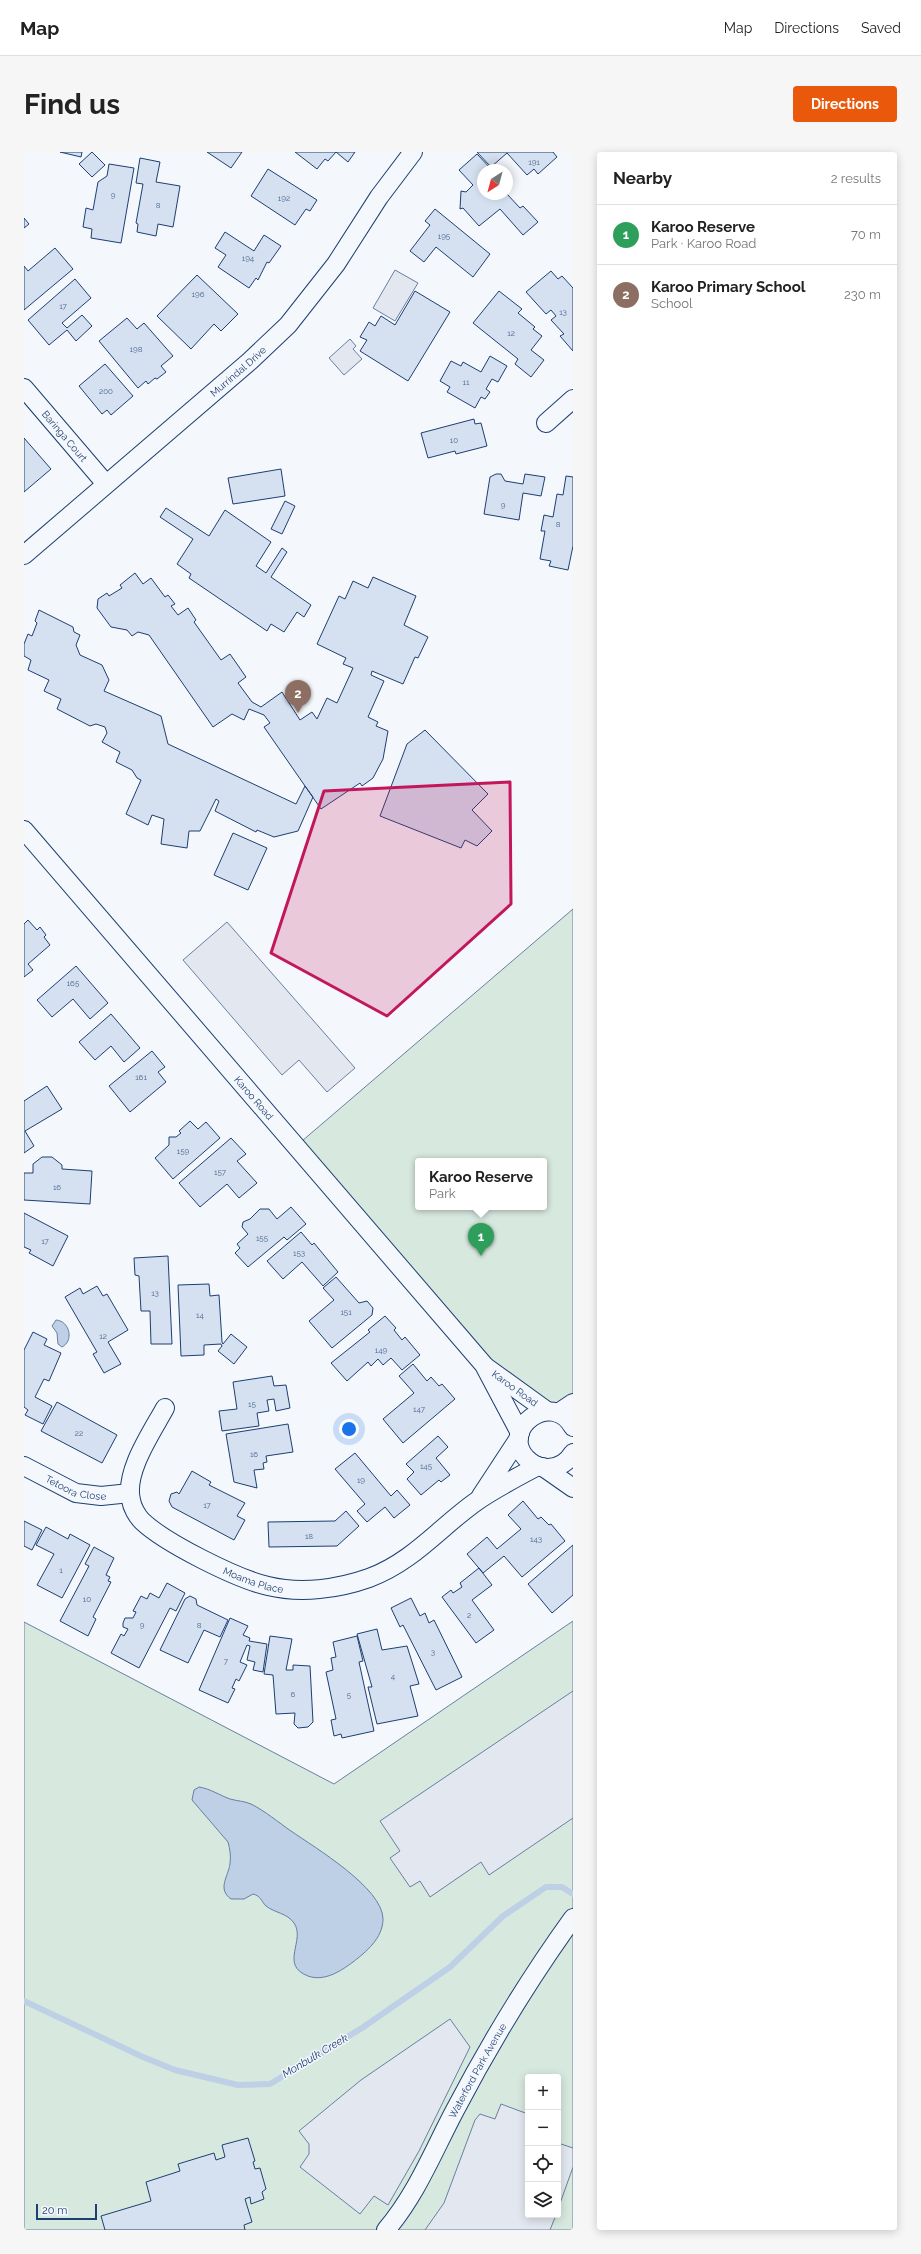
<!DOCTYPE html>
<html lang="en">
<head>
<meta charset="utf-8">
<style>
  :root { --surface:#fff; --page:#f6f6f6; --text:#222; --muted:#767676; --line:#e0e0e0; --accent:#ea580c }
  body { margin:0; font-family:Raleway,sans-serif; background:var(--page); color:var(--text) }
  .controls { position:absolute; right:12px; bottom:12px; display:grid; overflow:hidden; border-radius:4px; box-shadow:0 2px 10px #0003 }
  .controls button { width:36px; height:36px; display:grid; place-items:center; padding:0; border:0; border-bottom:1px solid var(--line); background:var(--surface); color:var(--text); font:20px sans-serif }
  .compass { position:absolute; left:453px; top:12px; width:36px; height:36px; border-radius:50%; background:var(--surface); box-shadow:0 2px 10px #0003; rotate:216deg }
  .scale { position:absolute; left:12px; bottom:10px; width:61px; box-sizing:border-box; padding-left:4px; border:2px solid #1d3f73; border-top:0; font-size:11px; line-height:14px; white-space:nowrap; color:#1d3f73; -webkit-text-stroke:3px #f4f7fb; paint-order:stroke }
  .you { position:absolute; left:325px; top:1277px; width:14px; height:14px; margin:-10px; border:3px solid #fff; border-radius:50%; background:#1a73e8; box-shadow:0 0 0 6px #1a73e833 }
  .badge { display:grid; place-items:center; width:26px; height:26px; border-radius:50%; background:var(--accent); color:#fff; font-size:13px; font-weight:700 }
  .pin { position:absolute; translate:-50% -33px; filter:drop-shadow(0 1px 2px #0008) }
  .pin::after { content:''; position:absolute; top:21px; width:14px; height:12px; background:inherit; clip-path:polygon(0 0,100% 0,50% 100%) }
  .popup { position:absolute; left:391px; top:1006px; width:132px; height:52px; box-sizing:border-box; display:grid; place-content:center; border-radius:4px; background:var(--surface); filter:drop-shadow(0 1px 3px #0005); font-size:13px; white-space:nowrap; color:var(--muted) }
  .popup b { font-size:15px; color:var(--text) }
  .popup::after { content:''; position:absolute; left:50%; top:100%; margin-left:-8px; border:8px solid transparent; border-top-color:var(--surface) }
  .list { margin:0; padding:0; list-style:none }
  h2 { display:flex; justify-content:space-between; align-items:center; height:52px; margin:0; padding:0 16px; font-size:17px }
  h2 small { font-size:13px; font-weight:400; color:var(--muted) }
  .list li { display:grid; grid-template-columns:26px 1fr auto; gap:12px; align-items:center; box-sizing:border-box; height:60px; padding:0 16px; border-top:1px solid var(--line) }
  .list b { display:block; font-size:15px; white-space:nowrap }
  .list p { margin:0; font-size:13px; white-space:nowrap; color:var(--muted) }
  .list em { font-size:13px; font-style:normal; color:var(--muted) }
  .icon { flex:none; width:22px; height:22px; fill:none; stroke:currentColor; stroke-width:2; stroke-linecap:round; stroke-linejoin:round }
  .map { position:relative; flex:none; width:549px; height:2078px; overflow:hidden; border-radius:4px }
  header { display:flex; align-items:center; gap:24px; box-sizing:border-box; height:56px; padding:0 20px; background:var(--surface); border-bottom:1px solid var(--line) }
  header strong { font-size:19px }
  nav { display:flex; gap:22px; margin-inline-start:auto; font-size:14px }
  .intro { display:flex; align-items:center; justify-content:space-between; box-sizing:border-box; height:96px; padding:0 24px }
  h1 { margin:0; font-size:28px }
  .button { padding:10px 18px; border-radius:4px; background:var(--accent); color:#fff; font-size:14px; font-weight:700 }
  main { display:flex; gap:24px; padding:0 24px }
  aside { flex:1; background:var(--surface); border-radius:4px; box-shadow:0 2px 10px #0003 }
  .map>svg:first-child { display:block }
  .green { fill:#d7e8df; stroke:#687fa3; fill-rule:evenodd }
  .parking { fill:#e3e8f0; stroke:#687fa3 }
  .water { fill:#bed0e5; stroke:#687fa3 }
  .lines { fill:none; stroke-linecap:round; stroke-linejoin:round }
  .stream { stroke:#bed0e5; stroke-width:6 }
  .building { fill:#d5e0f0; stroke:#1d3f73 }
  .minor-casing { stroke:#1d3f73; stroke-width:20 }
  .minor { stroke:#f4f7fb; stroke-width:18 }
  .marked { fill:#c2185b; fill-opacity:0.2; stroke:#c2185b; stroke-width:3; stroke-linejoin:round }
  .labels { text-anchor:middle; dominant-baseline:central; stroke-width:3; stroke-linejoin:round; paint-order:stroke }
  .number-label { font-size:8px; fill:#4b6792 }
  .street-label { font-size:10px; fill:#1d3f73; stroke:#f4f7fb }
  .water-label { font-size:11px; font-style:italic; fill:#1d3f73; stroke:#f4f7fb }
</style>
</head>
<body>
<header>
<strong>Map</strong>
<nav><a>Map</a><a>Directions</a><a>Saved</a></nav>
</header>
<div class="intro"><h1>Find us</h1><a class="button">Directions</a></div>
<main>
<div class="map">
<svg width="549" height="2078" viewBox="0 0 549 2078">
  <rect width="100%" height="100%" fill="#f4f7fb"/>
  <path class="green" d="M549,757V1251L534,1261L496,1239L271,995ZM394,1009H520V1055H394Z
    M549,1469V2078H0V1470L310,1632ZM504,1925H534V2063H504Z"/>
  <path class="parking" d="M371,118L394,131L371,169L349,156Z
    M326,187L332,194L329,197L338,207L320,223L305,206Z
    M203,770L331,916L303,940L275,908L258,923L159,808Z
    M549,1539V1666L465,1723L457,1710L406,1745L396,1729L386,1735L366,1706L376,1699L356,1669Z
    M426,1867L446,1895L395,1999L364,2053L350,2044L336,2062L276,2015L285,2002V1992L275,1979L337,1928Z
    M477,1952L504,1962V2063H532L526,2078H401L420,2051L451,1968L456,1962L471,1967Z
    M534,1991L549,1996V2015L534,2057Z"/>
  <path class="water" d="M32,1168C46,1169 50,1189 38,1195L34,1192L33,1181L28,1174Z
    M175,1635C187,1637 195,1643 206,1647C213,1649 220,1649 227,1652C241,1659 254,1670 267,1679C290,1695 359,1736 359,1767C359,1786 342,1800 329,1810C317,1819 300,1830 284,1824C255,1813 282,1788 270,1771C263,1761 251,1761 242,1754C237,1749 237,1744 229,1742L220,1747H207C193,1737 204,1725 206,1712C207,1704 206,1697 204,1690L168,1648L170,1638Z"/>
  <g class="lines">
    <path class="stream" d="M0,1849L119,1905L151,1918L214,1933L246,1932L338,1876L426,1815L479,1764L522,1735H538L549,1742"/>
  </g>
  <path class="building" d="M36,0H58L57,5Z
    M68,0L81,13L68,25L55,12Z
    M183,0H218L207,16Z
    M271,0H331L324,10L312,0L304,9L301,7L293,17Z
    M453,0H529L533,5L514,22L510,17L503,23L483,1L467,15Z
    M453,2L468,18H459V42H483L496,56L499,54L514,70L499,83L476,57L455,74L439,56L436,57L437,39L442,40L449,33L435,18Z
    M116,6L136,10L132,30L156,34L149,75L134,72L132,84L113,80L114,72L112,71L119,32L112,31Z
    M85,12L110,16L97,91L67,86L68,77L59,75L62,56L69,58L74,30L83,24Z
    M244,17L293,48L286,59L282,57L271,73L227,44Z
    M411,57L466,102L449,125L412,95L400,110L386,99L406,73L401,69Z
    M0,66L5,72L0,76Z
    M201,80L230,99L240,83L257,94L245,111L243,110L234,128L232,126L225,136L194,115L202,103L191,96Z
    M31,96L49,117L0,158V114L4,119Z
    M527,119L534,127L538,124L549,136V199L536,184L540,182L527,168L532,164L527,158L522,162L502,140Z
    M173,123L214,162L197,179L190,172L167,197L133,164Z
    M51,127L67,146L38,171L43,176L58,163L68,174L52,189L43,178L25,193L4,168Z
    M391,139L426,160L384,229L336,199L343,188L336,185L345,170L351,174L357,164L371,173Z
    M475,139L498,157L494,161L511,175L509,177L518,184L507,198L520,208L507,225L491,212L494,207L449,171Z
    M103,166L113,177L120,171L149,204L137,214L142,220L133,227L131,226L124,232L122,229L114,236L75,189Z
    M466,204L483,214L474,230L468,227L462,237L466,240L461,247L457,245L451,256L423,240L426,235L416,229L427,209L437,214L439,210L457,220Z
    M81,212L109,244L87,263L83,258L78,262L55,234Z
    M450,267L451,272L457,271L463,294L432,302L431,299L404,306L397,281Z
    M0,286L27,317L0,340Z
    M257,317L261,344L209,352L204,326Z
    M472,322H477L481,329L499,332L501,322L521,325L517,344L499,341L495,368L460,362L466,325Z
    M542,324L549,325V394L544,418L525,414L527,409L516,407L521,379H517L520,363L529,365L533,342L539,343Z
    M261,349L271,354L258,382L247,377Z
    M142,356L185,384L201,358L247,390L232,414L242,421L258,396L263,400L247,425L287,453L280,465L273,460L260,480L247,472L243,479L165,426L167,422L153,412L169,387L136,365Z
    M111,421L119,432L127,426L141,445L144,443L151,452L147,454L154,463L164,456L172,468L170,470L197,508L206,502L222,525L214,531L228,550L237,555L258,540L276,568L288,560L293,567L303,546L313,551L329,516L319,512L322,506L293,492L315,444L321,447L329,429L344,436L349,425L392,444L380,473L404,485L394,506L391,505L379,532L348,519L347,523L360,529L344,565L354,570L352,574L364,579L359,607L349,626L338,634L336,631L297,657L240,575L246,571L240,563L225,557L220,568L208,562L189,575L125,483L114,480L108,484L103,478L87,475L73,456L74,447L83,441L85,444L98,436L96,433Z
    M15,458L49,475L50,480L56,483L52,493L56,503L78,513L85,528L80,539L137,564L144,592L272,652L281,634L289,645L274,679L250,685L233,678L232,680L191,659L195,649L192,647L176,679H165L163,696L137,692L140,667L128,663L124,673L102,662L117,628L113,626L108,618L92,610L96,600L78,590L83,581L81,575L72,572L66,574L33,557L37,547L20,539L25,528L4,518L7,508L0,504V492L4,482L8,484L13,471L11,469Z
    M401,578L464,642L448,658L468,679L453,694L441,688L437,696L356,664L383,592Z
    M209,681L243,696L224,738L190,723Z
    M4,768L13,778L16,775L22,783L20,785L26,793L4,812L9,818L0,825V772Z
    M52,814L84,851L66,867L49,847L28,865L13,848Z
    M87,862L116,896L100,910L87,894L71,908L55,890Z
    M128,899L141,915L134,920L142,930L106,960L85,934Z
    M23,934L38,957L1,979L10,994L0,1001V949Z
    M166,969L174,977L182,970L196,986L149,1027L131,1006L145,993V985H152L157,981L155,979Z
    M207,986L222,1002L213,1009L233,1031L215,1046L203,1032L176,1055L155,1031Z
    M18,1005H28L38,1013V1017L68,1019L66,1052L0,1048V1021H9V1012Z
    M267,1055L282,1072L263,1088L260,1085L224,1115L211,1101L216,1096L213,1092L224,1082L218,1075L219,1070L226,1067L236,1057H245L253,1067Z
    M0,1061L44,1084L29,1114L5,1101L7,1098L0,1095Z
    M277,1080L288,1093L290,1091L314,1120L299,1134L278,1110L259,1127L243,1109Z
    M144,1104L148,1192H127L126,1159H117L115,1124L111,1123L110,1106Z
    M312,1125L335,1151L343,1149L349,1156L348,1163L308,1196L285,1169L310,1148L299,1136Z
    M185,1132L186,1144L195,1143L198,1190L199,1192L207,1182L223,1195L210,1212L194,1199L198,1194L197,1192L180,1193V1203L157,1204L154,1133Z
    M73,1134L79,1144L83,1142L104,1178L84,1190L97,1212L80,1221L69,1202L73,1200L41,1145L56,1136L59,1142Z
    M361,1164L372,1176L370,1178L378,1188L381,1185L396,1203L378,1218L367,1206L359,1213L354,1207L347,1214L344,1210L323,1229L307,1211L346,1180L344,1178Z
    M9,1180L23,1187L20,1193L37,1201L25,1229L20,1227L11,1245L28,1254L19,1272L1,1263L4,1258L0,1255V1198Z
    M389,1212L403,1229L407,1225L415,1234L418,1232L431,1247L379,1291L359,1267L390,1241L375,1224Z
    M248,1224L250,1234L262,1233L266,1256L252,1259L250,1247L243,1248L245,1259L233,1261L235,1274L198,1279L195,1259L213,1257L209,1230Z
    M33,1250L93,1283L78,1311L17,1279Z
    M264,1272L269,1300L242,1304L243,1310L239,1311L240,1317L230,1318L233,1336L210,1330L202,1282Z
    M414,1284L424,1295L412,1306L426,1323L417,1330L415,1328L397,1343L383,1327L390,1320L382,1312Z
    M331,1301L367,1344L373,1338L386,1353L370,1366L361,1355L343,1370L333,1359L341,1352L311,1317Z
    M168,1319L187,1330L185,1333L221,1351L213,1364L221,1368L210,1388L148,1355L145,1349L147,1342L153,1340L155,1342Z
    M499,1349L514,1367L517,1365L525,1373L527,1372L541,1389L498,1425L480,1404L459,1421L443,1402L463,1385L473,1397L497,1377L484,1363Z
    M322,1359L335,1374L313,1394L245,1395L244,1370L311,1369Z
    M0,1369L18,1378L8,1398L0,1394Z
    M22,1375L44,1387L46,1382L66,1393L38,1446L13,1433L30,1402L12,1393Z
    M549,1393V1443L528,1461L504,1432Z
    M70,1395L90,1406L82,1423L86,1425L84,1429L87,1430L69,1465L72,1467L64,1484L36,1469L65,1414L61,1412Z
    M455,1416L468,1433L448,1448L470,1478L452,1491L418,1445L427,1438L429,1441L438,1435L436,1431Z
    M143,1431L161,1441L152,1459L146,1456L115,1516L87,1501L97,1482L100,1484L104,1477L99,1475V1471L101,1466H109L112,1460L109,1459L117,1444L123,1447L126,1441L135,1446Z
    M166,1444L172,1447L173,1453L204,1468L196,1485L180,1478L164,1511L136,1498L161,1447Z
    M387,1446L396,1464L401,1461L405,1471L410,1468L438,1525L412,1538L379,1473L376,1475L367,1456Z
    M206,1466L224,1474L219,1483L226,1486L225,1489L243,1492L239,1520L229,1518L231,1510L223,1508L226,1494L223,1493L216,1510L223,1513L215,1529L212,1527L208,1536L211,1537L204,1551L175,1538Z
    M353,1477L358,1498L383,1494L395,1532L386,1534L394,1564L353,1572L344,1535H348L333,1482Z
    M246,1484L268,1487L262,1518H269V1513L286,1514L289,1570L284,1575L274,1576L270,1572L271,1561L252,1562L249,1523L240,1522Z
    M333,1484L339,1509L335,1510L350,1579L318,1586L317,1582L310,1584L307,1568L312,1567L302,1520L309,1518L307,1506L312,1505L309,1490Z
    M224,1986L231,2009L229,2010L231,2017L236,2016L242,2037L238,2040L240,2047L227,2052L226,2045L221,2047L228,2070L220,2073L221,2078H81L77,2064L127,2049L122,2030L156,2019L154,2012L190,2001L192,2008L201,2005L198,1993Z"/>
  <g class="lines">
    <g class="minor-casing">
      <g id="minor">
        <path id="s1" d="M0,236L82,332"/>
        <path d="M522,271L549,247"/>
        <path id="s2" d="M0,403L226,209L264,173L312,112L355,45L389,0"/>
        <path id="s3" d="M0,678L460,1213L496,1281"/>
        <path id="s4" d="M462,1215L523,1259"/>
        <path id="s5" d="M141,1256C128,1280 100,1320 107,1348C108,1355 113,1364 118,1369C141,1391 213,1427 244,1434C277,1442 314,1437 345,1426C389,1410 417,1374 453,1349C472,1336 493,1325 514,1314"/>
        <path d="M534,1261L549,1251"/>
        <path d="M549,1275C528,1237 475,1277 502,1306C507,1311 513,1315 521,1316C533,1317 543,1311 549,1301"/>
        <path id="s6" d="M0,1314L52,1341L77,1344L106,1341"/>
        <path d="M519,1315L549,1336"/>
        <path d="M457,1344L495,1286"/>
        <path id="s7" d="M362,2078C392,2043 409,2000 430,1960C465,1893 505,1827 549,1766"/>
      </g>
    </g>
    <use href="#minor" class="minor"/>
  </g>
  <path class="marked" d="M486,630L487,752L363,864L247,801L300,639Z"/>
  <g class="labels">
    <g class="number-label">
      <text x="510" y="10">191</text>
      <text x="89" y="43">9</text>
      <text x="260" y="46">192</text>
      <text x="134" y="53">8</text>
      <text x="420" y="84">195</text>
      <text x="224" y="106">194</text>
      <text x="174" y="142">196</text>
      <text x="39" y="154">17</text>
      <text x="539" y="160">13</text>
      <text x="487" y="181">12</text>
      <text x="112" y="197">198</text>
      <text x="442" y="230">11</text>
      <text x="82" y="239">200</text>
      <text x="430" y="288">10</text>
      <text x="479" y="353">9</text>
      <text x="534" y="372">8</text>
      <text x="49" y="831">165</text>
      <text x="117" y="925">161</text>
      <text x="159" y="999">159</text>
      <text x="196" y="1020">157</text>
      <text x="33" y="1035">16</text>
      <text x="238" y="1086">155</text>
      <text x="21" y="1089">17</text>
      <text x="275" y="1101">153</text>
      <text x="131" y="1141">13</text>
      <text x="322" y="1160">151</text>
      <text x="176" y="1163">14</text>
      <text x="79" y="1184">12</text>
      <text x="357" y="1198">149</text>
      <text x="228" y="1252">15</text>
      <text x="395" y="1257">147</text>
      <text x="55" y="1281">22</text>
      <text x="230" y="1302">16</text>
      <text x="402" y="1314">145</text>
      <text x="337" y="1328">19</text>
      <text x="183" y="1353">17</text>
      <text x="285" y="1384">18</text>
      <text x="512" y="1387">143</text>
      <text x="37" y="1418">1</text>
      <text x="63" y="1447">10</text>
      <text x="445" y="1463">2</text>
      <text x="118" y="1473">9</text>
      <text x="175" y="1473">8</text>
      <text x="409" y="1500">3</text>
      <text x="202" y="1509">7</text>
      <text x="369" y="1524">4</text>
      <text x="269" y="1542">6</text>
      <text x="325" y="1543">5</text>
    </g>
    <g class="street-label">
      <text stroke="none"><textPath href="#s2" startOffset="282">Murrindal Drive</textPath></text>
      <text stroke="none"><textPath href="#s1" startOffset="63">Baringa Court</textPath></text>
      <text stroke="none"><textPath href="#s3" startOffset="353">Karoo Road</textPath></text>
      <text stroke="none"><textPath href="#s4" startOffset="36">Karoo Road</textPath></text>
      <text stroke="none"><textPath href="#s6" startOffset="57">Tetoora Close</textPath></text>
      <text stroke="none"><textPath href="#s5" startOffset="251">Moama Place</textPath></text>
      <text stroke="none"><textPath href="#s7" startOffset="184">Waterford Park Avenue</textPath></text>
    </g>
    <g class="water-label">
      <text transform="translate(291 1904) rotate(-31)">Monbulk Creek</text>
    </g>
  </g>
</svg>
<div class="controls">
<button>+</button>
<button>−</button>
<button><svg class="icon" aria-label="locate" viewBox="0 0 24 24"><circle cx="12" cy="12" r="6"/><path d="M12 2v4M12 18v4M2 12h4M18 12h4"/></svg></button>
<button><svg class="icon" aria-label="layers" viewBox="0 0 24 24"><path d="M12 4l9 5-9 5-9-5zM3 14l9 5 9-5"/></svg></button>
</div>
<svg class="compass" viewBox="-18 -18 36 36"><path d="M0-13l5 13h-10z" fill="#e53935"/><path d="M0 13l5-13h-10z" fill="#767676"/></svg>
<div class="scale">20 m</div>
<div class="you"></div>
<div class="pin badge" style="left:457px;top:1104px;background:#2e9e5b">1</div>
<div class="popup"><b>Karoo Reserve</b>Park</div>
<div class="pin badge" style="left:274px;top:561px;background:#8d6e63">2</div>
</div>
<aside>
<h2>Nearby<small>2 results</small></h2>
<ul class="list">
<li><span class="badge" style="background:#2e9e5b">1</span><div><b>Karoo Reserve</b><p>Park · Karoo Road</p></div><em>70 m</em></li>
<li><span class="badge" style="background:#8d6e63">2</span><div><b>Karoo Primary School</b><p>School</p></div><em>230 m</em></li>
</ul>
</aside>
</main>
</body>
</html>
